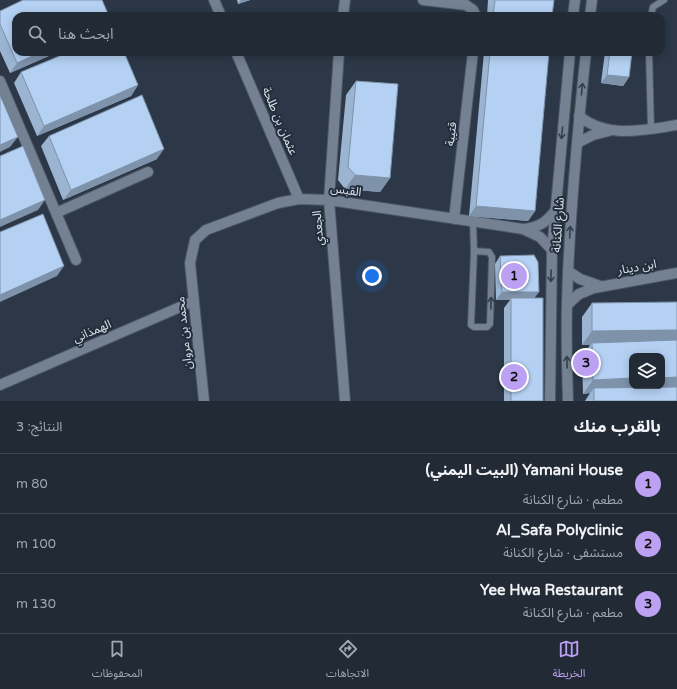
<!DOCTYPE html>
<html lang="ar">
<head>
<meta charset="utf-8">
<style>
  :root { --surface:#212a35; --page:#29323d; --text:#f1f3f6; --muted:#a2a7ad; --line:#3e4650; --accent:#bca0f2 }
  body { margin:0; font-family:"Varela Round","Noto Sans Arabic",sans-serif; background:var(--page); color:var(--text); direction:rtl }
  .controls { position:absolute; right:12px; bottom:12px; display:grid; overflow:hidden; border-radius:8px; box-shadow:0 2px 10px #0003 }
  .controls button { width:36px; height:36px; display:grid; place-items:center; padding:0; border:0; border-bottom:1px solid var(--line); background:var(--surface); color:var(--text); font:20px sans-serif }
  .you { position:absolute; left:372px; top:276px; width:14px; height:14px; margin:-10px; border:3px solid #fff; border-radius:50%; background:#1a73e8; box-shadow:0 0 0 6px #1a73e833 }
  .badge { display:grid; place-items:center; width:26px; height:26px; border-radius:50%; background:var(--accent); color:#111; font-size:13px; font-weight:700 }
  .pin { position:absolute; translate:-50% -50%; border:2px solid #fff; box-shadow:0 1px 4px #0006 }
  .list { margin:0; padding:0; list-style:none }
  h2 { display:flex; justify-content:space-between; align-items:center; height:52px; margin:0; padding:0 16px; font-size:17px }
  h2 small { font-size:13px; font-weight:400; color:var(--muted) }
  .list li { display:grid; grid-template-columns:26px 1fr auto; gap:12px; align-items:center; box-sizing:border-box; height:60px; padding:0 16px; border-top:1px solid var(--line) }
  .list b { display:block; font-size:15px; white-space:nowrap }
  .list p { margin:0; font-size:13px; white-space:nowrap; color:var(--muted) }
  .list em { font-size:13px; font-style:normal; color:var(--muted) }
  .icon { flex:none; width:22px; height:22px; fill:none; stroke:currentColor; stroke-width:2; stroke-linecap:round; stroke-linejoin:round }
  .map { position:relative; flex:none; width:677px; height:401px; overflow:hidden; direction:ltr }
  .search { position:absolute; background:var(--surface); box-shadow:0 2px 10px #0003; left:12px; right:12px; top:12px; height:44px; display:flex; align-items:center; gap:10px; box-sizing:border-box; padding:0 14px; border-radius:12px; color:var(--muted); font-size:15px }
  .sheet { height:232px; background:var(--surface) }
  nav { display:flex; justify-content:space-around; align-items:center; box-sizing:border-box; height:56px; border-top:1px solid var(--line); background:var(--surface); font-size:11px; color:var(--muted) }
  nav a { display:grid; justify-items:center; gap:2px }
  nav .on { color:var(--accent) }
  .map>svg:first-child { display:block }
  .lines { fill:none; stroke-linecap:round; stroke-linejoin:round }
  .service-casing { stroke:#4b5562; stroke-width:8 }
  .minor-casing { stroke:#4b5562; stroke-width:12 }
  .tertiary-casing { stroke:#4b5562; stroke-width:12 }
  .service { stroke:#738192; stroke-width:6 }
  .minor { stroke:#738192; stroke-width:10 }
  .tertiary { stroke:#738192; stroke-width:10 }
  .wall { fill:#9bb4d1 }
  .shaded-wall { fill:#7e92aa }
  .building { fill:#b4d1f3; stroke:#7e92aa }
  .oneway { stroke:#323f4d }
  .labels { text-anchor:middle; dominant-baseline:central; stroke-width:4; stroke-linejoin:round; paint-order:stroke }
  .street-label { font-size:12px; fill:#d9e1ea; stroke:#222e3c }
</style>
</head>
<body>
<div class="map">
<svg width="677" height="401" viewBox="0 0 677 401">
  <rect width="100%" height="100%" fill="#2c3847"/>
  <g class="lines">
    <g class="service-casing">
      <path id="service" d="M651,16L653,7L664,0
        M649,52L651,129
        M473,222L474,251L471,325L474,327H487L490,324L492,257L489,252L474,251"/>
    </g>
    <g class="minor-casing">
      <path id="minor" d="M214,0L221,16
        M423,0L466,5L473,10L476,16
        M343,16L345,0
        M236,52L299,199
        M339,52L329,200L345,401
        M0,81L76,260
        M579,116C607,139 644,130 677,125
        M577,143L593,135L609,131
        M56,213L148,172
        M454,219L473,52
        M523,229L540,237L552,250
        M568,271L580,279L600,286
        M567,305L579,294L594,288L677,273
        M0,385L194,301
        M204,401L190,263L195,240L206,230L278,203L299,199L329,200L523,229C537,228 546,223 555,211"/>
    </g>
    <g class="tertiary-casing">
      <path id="tertiary" d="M573,16L575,0
        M590,16L592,0
        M550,401L552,250L570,52
        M568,401C567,369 566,336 567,304C569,220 577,136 586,52"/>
    </g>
    <use href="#service" class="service"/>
    <use href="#minor" class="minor"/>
    <use href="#tertiary" class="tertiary"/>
  </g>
  <path class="wall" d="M237,0H250L238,4Z
    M488,0H554L552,16H487Z
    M0,11L16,52H58L10,73L0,51Z
    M484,52H549L535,211L528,221L469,216Z
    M605,52H632L629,77L623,86L601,83Z
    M21,72L138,85L131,96L37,136L14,83Z
    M356,81L390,178L380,192L345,189L338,180L346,95Z
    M49,136L157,159L63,200L41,146Z
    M500,256L535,298L543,401H504V308L510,300H496L495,264Z
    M592,303L677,401H585L590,393L583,394L582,357L590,345H582V317Z"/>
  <path class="shaded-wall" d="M241,0H250L238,4Z
    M41,52H58L10,73L17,63Z
    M607,75L629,77L623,86L601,83Z
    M138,85L131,96L37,136L44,126Z
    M18,137L10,147L0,152V145Z
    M164,149L157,159L63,200L71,190Z
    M355,175L390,178L380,192L345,189Z
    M45,200L38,210L0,227V220Z
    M476,206L535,211L528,221L469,216Z
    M64,266L57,276L0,302V295Z
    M502,292H539L533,300L511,298L510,300H496Z
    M677,330V343H592L590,345H582L592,331Z
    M677,377V391L594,388L590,393L583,394L593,380L632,378V386H662V378Z"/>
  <path class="building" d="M23,0H102L109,16H16V52H41L17,63L0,24V11Z
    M495,0H554L552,16H493Z
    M69,52H124L138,85L44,126L21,72Z
    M490,52H549L535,211L476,206Z
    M610,52H632L629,77L607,75Z
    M356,81L398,84L390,178L355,175L348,167Z
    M0,95L18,137L0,145Z
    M142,95L164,149L71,190L49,136Z
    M23,146L45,200L0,220V156Z
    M43,214L64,266L0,295V232Z
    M534,255L538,262L539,292H502L500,256Z
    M511,298H543V401H511Z
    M677,302V330L592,331V303Z
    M677,340V377L662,378V356H632V378L593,380L592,343Z
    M677,387V401H594V388Z"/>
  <defs><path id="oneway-shaft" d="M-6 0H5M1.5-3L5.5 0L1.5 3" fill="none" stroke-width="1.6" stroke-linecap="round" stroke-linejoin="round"/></defs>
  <g class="oneway">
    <use href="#oneway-shaft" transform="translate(582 89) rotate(-84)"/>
    <use href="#oneway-shaft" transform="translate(562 133) rotate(96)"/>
    <use href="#oneway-shaft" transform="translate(570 232) rotate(-87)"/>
    <use href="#oneway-shaft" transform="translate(551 276) rotate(91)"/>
    <use href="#oneway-shaft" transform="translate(491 303) rotate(-89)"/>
    <use href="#oneway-shaft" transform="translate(567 362) rotate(-91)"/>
  </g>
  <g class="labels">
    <g class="street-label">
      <text transform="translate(280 121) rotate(67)">عثمان بن طلحة</text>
      <text transform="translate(451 134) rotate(-83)">قتيبة</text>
      <text transform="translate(346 190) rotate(8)">القبس</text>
      <text transform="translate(558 225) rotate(-86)">شارع الكنانة</text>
      <text transform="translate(318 228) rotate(-95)">الجعدي</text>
      <text transform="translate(637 267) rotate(-10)">ابن دينار</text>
      <text transform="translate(92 331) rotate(-23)">الهمذاني</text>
      <text transform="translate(184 333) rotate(-96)">محمد بن مروان</text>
    </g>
  </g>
</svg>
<div class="controls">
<button><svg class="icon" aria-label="layers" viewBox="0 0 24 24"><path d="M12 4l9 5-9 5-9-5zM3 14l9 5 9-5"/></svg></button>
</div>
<div class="you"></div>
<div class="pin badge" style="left:514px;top:276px">1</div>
<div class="pin badge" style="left:514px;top:377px">2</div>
<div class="pin badge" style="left:586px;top:363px">3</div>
<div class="search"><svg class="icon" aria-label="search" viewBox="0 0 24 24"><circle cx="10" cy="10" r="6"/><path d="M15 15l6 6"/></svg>ابحث هنا</div>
</div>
<section class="sheet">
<h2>بالقرب منك<small>النتائج: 3</small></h2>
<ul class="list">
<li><span class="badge">1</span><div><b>Yamani House (البيت اليمني)</b><p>مطعم · شارع الكنانة</p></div><em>80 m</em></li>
<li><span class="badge">2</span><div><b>Al_Safa Polyclinic</b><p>مستشفى · شارع الكنانة</p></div><em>100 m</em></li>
<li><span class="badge">3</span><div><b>Yee Hwa Restaurant</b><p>مطعم · شارع الكنانة</p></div><em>130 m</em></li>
</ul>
</section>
<nav>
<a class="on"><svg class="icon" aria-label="map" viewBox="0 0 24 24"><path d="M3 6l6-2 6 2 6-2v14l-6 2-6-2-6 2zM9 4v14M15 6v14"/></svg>الخريطة</a>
<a><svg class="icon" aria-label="directions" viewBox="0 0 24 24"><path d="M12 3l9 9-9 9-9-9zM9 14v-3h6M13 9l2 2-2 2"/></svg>الاتجاهات</a>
<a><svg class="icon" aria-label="saved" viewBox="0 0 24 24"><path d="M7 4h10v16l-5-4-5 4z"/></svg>المحفوظات</a>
</nav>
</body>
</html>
